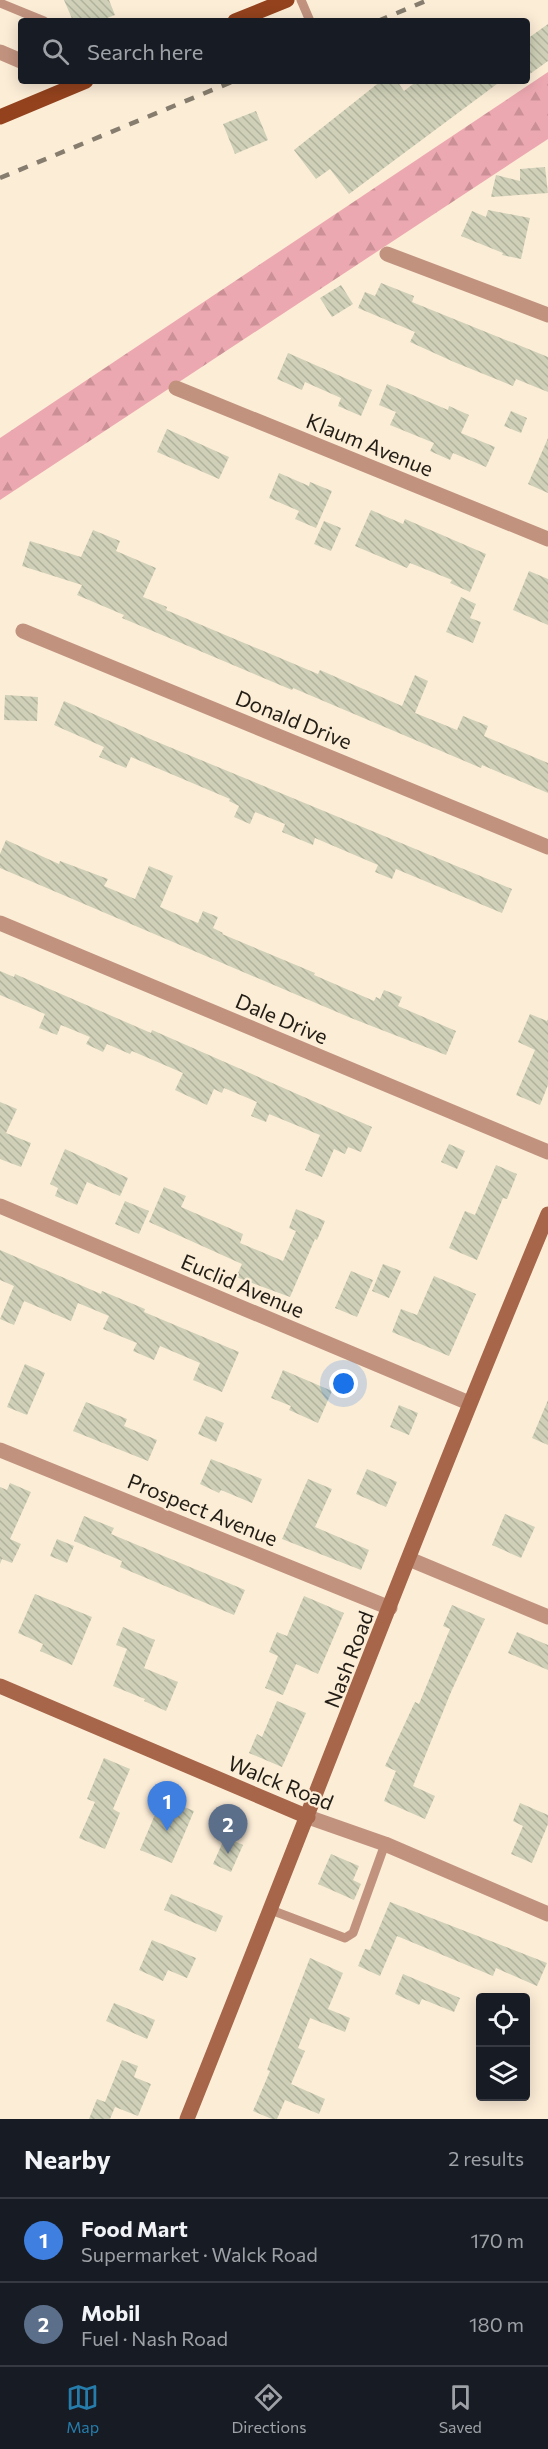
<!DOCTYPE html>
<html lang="en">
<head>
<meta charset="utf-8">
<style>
  :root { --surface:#171b24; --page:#20242c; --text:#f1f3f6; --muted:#9ea1a6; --line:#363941; --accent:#267dac }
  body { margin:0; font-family:Commissioner,sans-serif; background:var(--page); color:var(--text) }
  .controls { position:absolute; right:18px; bottom:18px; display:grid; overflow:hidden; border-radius:6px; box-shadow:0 3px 15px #0003 }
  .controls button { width:54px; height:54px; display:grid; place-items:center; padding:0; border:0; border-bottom:2px solid var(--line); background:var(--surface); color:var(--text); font:30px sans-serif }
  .you { position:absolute; left:344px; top:1384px; width:21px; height:21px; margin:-15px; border:4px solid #fff; border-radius:50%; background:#1a73e8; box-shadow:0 0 0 9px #1a73e833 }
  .badge { display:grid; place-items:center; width:39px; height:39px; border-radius:50%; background:var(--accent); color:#fff; font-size:20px; font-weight:700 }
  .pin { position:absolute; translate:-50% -50px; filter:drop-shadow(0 2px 3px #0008) }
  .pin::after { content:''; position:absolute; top:32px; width:21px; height:18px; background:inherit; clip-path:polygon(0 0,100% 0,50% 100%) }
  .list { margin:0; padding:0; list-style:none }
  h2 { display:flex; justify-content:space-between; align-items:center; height:78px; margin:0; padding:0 24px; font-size:26px }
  h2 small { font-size:20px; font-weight:400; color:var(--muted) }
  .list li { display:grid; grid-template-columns:39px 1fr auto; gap:18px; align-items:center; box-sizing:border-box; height:84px; padding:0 24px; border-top:2px solid var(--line) }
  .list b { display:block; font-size:22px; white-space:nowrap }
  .list p { margin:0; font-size:20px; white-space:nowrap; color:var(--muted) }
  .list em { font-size:20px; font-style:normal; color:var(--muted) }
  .icon { flex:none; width:33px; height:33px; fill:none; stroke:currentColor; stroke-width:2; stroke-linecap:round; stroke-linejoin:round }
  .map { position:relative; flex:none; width:548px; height:2119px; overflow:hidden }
  .search { position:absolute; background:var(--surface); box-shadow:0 3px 15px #0003; left:18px; right:18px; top:18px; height:66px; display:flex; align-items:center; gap:15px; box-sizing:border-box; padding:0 21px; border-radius:6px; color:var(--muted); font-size:22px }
  .sheet { height:246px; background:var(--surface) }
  nav { display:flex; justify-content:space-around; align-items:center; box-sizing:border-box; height:84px; border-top:2px solid var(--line); background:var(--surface); font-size:16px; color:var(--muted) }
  nav a { display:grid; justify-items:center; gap:3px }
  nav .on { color:var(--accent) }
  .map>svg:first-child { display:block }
  .forest { fill:url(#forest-firs) }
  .building { fill:url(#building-back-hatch) }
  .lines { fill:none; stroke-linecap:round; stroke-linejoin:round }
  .lane { stroke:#c1937f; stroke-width:9 }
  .street { stroke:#c1937f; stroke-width:15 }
  .secondary { stroke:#a76549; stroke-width:15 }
  .primary { stroke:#93421d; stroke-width:15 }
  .rail { stroke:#867d6e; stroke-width:4.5; stroke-dasharray:10 10; stroke-linecap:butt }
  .labels { text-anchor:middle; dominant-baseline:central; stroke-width:4.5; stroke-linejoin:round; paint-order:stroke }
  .street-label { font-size:21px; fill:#221d15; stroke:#fcedd7 }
</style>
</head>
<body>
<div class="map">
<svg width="548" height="2119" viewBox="0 0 548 2119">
  <defs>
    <pattern id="forest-firs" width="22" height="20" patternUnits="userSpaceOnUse" patternTransform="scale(1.5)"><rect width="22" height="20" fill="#eca8b0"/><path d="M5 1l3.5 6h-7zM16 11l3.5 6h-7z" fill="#ca9096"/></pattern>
    <pattern id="building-back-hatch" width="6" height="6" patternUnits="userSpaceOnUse" patternTransform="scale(1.5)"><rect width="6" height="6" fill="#cfd0b7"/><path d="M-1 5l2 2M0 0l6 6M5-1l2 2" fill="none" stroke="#b1b29c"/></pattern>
  </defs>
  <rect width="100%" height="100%" fill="#fcedd7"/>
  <path class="forest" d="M548,72V139L0,500V438Z"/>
  <path class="building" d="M64,0H109L115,15L99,21H73Z
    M548,24V61L527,76V39Z
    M381,81H397L404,91L417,81H501L349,194L330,169L316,179L294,150Z
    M256,111L268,140L235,154L223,124Z
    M545,167L548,193L491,197L496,175L520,181V169Z
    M488,210L530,218L521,259L502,255L503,253L461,236L472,211L486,217Z
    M381,283L414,296L412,302L548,357V392L516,379L513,386L454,362L410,342L415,332L358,308L365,292L375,296Z
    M341,285L353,304L332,317L320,298Z
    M288,353L372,390L361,416L338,406L341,398L305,382L302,390L277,379Z
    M387,384L448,410L449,406L469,415L461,433L495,447L486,467L453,453L450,460L430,451L434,443L390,425L396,412L379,405Z
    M511,411L527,418L521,433L504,426Z
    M167,429L229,457L219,479L157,452Z
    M548,438V493L528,484Z
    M279,473L309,486L310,482L332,491L316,528L295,519L299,511L269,498Z
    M371,510L403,524L405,519L486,554L470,592L450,583L452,580L410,563L407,568L355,546Z
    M324,521L341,528L331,551L314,544Z
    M93,530L120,541L116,551L156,568L143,597L167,607L166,610L318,674L320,670L402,706L415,675L428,681L415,713L457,730L463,716L488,726L484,736L548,763V793L482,765L481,768L293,688L292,690L122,618L124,615L77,595L82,585L22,566L30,541L81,557Z
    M529,571L548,579V625L513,610Z
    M461,597L476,604L470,618L481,622L473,643L446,632Z
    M5,695L38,697L37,721L4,720Z
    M64,701L155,741L512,889L502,913L396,869L392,879L375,872L378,865L315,838L313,845L282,832L285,824L255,812L250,824L234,817L239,806L229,801L230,799L131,757L126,768L99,757L104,747L54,725Z
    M6,840L59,864L60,861L108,879L104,886L135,899L149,866L173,876L160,907L198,923L203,911L218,917L213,928L223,933L222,934L315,973L314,975L374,1001L376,997L380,999L384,990L402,997L398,1006L456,1031L446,1055L351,1018L0,868V854Z
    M0,971L14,977L15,974L151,1033L152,1030L372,1127L361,1152L348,1147L345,1154L334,1149L322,1177L305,1170L320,1135L269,1114L266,1122L251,1116L257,1102L224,1088L222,1093L214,1089L207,1105L175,1090L183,1073L132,1051L130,1054L107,1044L103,1052L86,1044L90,1037L61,1025L57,1035L39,1028L45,1014L0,995Z
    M530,1014L547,1021L548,1019V1085L540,1105L516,1095L535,1050L518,1042Z
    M0,1102L17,1109L6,1133L31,1143L21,1167L0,1159Z
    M449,1144L465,1151L457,1169L441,1162Z
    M65,1149L128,1178L120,1196L87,1182L77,1205L55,1196L58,1188L50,1184Z
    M496,1165L517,1174L507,1199L503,1198L477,1260L449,1248L465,1211L475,1215Z
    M164,1187L186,1196L181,1207L243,1234L240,1243L283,1261L296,1231L289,1228L296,1209L325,1221L317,1240L315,1239L290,1297L236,1277L242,1264L149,1222Z
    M125,1201L149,1211L139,1234L115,1224Z
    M0,1250L101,1294L102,1291L145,1309L144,1312L239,1352L222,1392L193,1380L200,1363L160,1346L154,1360L133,1351L137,1343L103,1329L109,1316L78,1303L71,1321L24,1301L14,1325L0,1319L14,1286L0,1280Z
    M383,1264L401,1271L389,1298L372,1291Z
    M351,1271L373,1280L357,1317L335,1308Z
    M434,1276L476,1294L449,1356L392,1332L401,1309L417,1315Z
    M25,1364L45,1373L27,1415L7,1407Z
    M283,1370L332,1391L318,1423L289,1410L291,1406L271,1398Z
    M548,1400V1445L532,1438Z
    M86,1402L127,1419L124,1426L157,1440L148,1461L73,1431Z
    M399,1405L418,1413L409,1435L390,1427Z
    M206,1416L224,1423L216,1442L198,1434Z
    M211,1459L262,1479L252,1503L221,1490L219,1493L200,1484Z
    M367,1469L397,1482L386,1507L356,1494Z
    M308,1479L332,1489L315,1527L369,1550L361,1570L282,1539Z
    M10,1483L31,1492L10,1539L21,1544L12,1563L2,1559L0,1564V1487L7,1490Z
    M505,1514L535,1527L521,1558L492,1545Z
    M84,1516L114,1528L111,1534L245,1590L234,1615L120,1567L122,1561L74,1541Z
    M57,1539L74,1546L67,1563L50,1556Z
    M35,1594L92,1617L72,1665L40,1651L43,1644L18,1633Z
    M304,1596L344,1613L318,1674L296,1664L283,1695L265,1688L278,1656L269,1652L277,1632L287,1636Z
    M452,1605L485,1619L451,1692L413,1786L435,1796L425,1819L384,1801L396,1771L385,1766L415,1702L419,1704L450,1629L443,1626Z
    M123,1627L155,1640L144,1668L178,1682L166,1711L144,1701L145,1699L113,1686L127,1649L116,1645Z
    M517,1632L548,1645V1670L508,1653Z
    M277,1701L306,1713L282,1767L249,1753L257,1734L262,1737Z
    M104,1758L130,1769L113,1809L120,1813L105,1849L79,1838L95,1802L87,1799Z
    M162,1798L194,1811L172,1863L140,1850Z
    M520,1803L548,1815V1824L532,1863L511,1854L523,1826L513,1821Z
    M225,1837L243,1845L231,1872L213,1864Z
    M331,1854L359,1866L353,1880L361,1884L354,1900L318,1884Z
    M171,1894L223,1916L216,1932L164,1910Z
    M390,1902L547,1963L537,1986L496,1968L493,1976L397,1936L380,1976L358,1966L365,1949L370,1950Z
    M152,1940L196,1958L187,1978L168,1970L163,1981L139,1970Z
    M310,1958L343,1973L328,2009L350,2018L345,2032L310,2018L298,2048L305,2051L291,2084L325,2099L319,2114L285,2100L277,2119H272L253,2111L270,2071L267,2070Z
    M403,1974L460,1998L454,2012L422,1999L419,2005L395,1994Z
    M114,2003L155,2020L147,2039L106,2021Z
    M122,2060L138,2066L134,2077L151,2084L138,2116L115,2107L110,2119H89L97,2099L105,2102Z"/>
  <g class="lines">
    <path class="lane" d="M301,0L310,21
      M0,3L44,21
      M271,1910L345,1938L353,1933L385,1844"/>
    <path class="street" d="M0,52L21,61
      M387,254L548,315
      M176,388L548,539
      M23,631L548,847
      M0,923L548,1152
      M0,1206L469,1403
      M0,1450L390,1608
      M409,1559L548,1617
      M308,1817L385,1844L548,1914"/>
    <path class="secondary" d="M0,1686L308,1817
      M187,2119C308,1817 423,1513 548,1214"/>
    <path class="primary" d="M235,21L287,0
      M0,117L86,81"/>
    <path class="rail" d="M378,21L428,0
      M0,178L234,81"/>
  </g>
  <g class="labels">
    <g class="street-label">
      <text transform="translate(370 444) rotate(22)">Klaum Avenue</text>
      <text transform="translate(294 719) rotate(22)">Donald Drive</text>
      <text transform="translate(282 1018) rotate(23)">Dale Drive</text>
      <text transform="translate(243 1285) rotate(23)">Euclid Avenue</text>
      <text transform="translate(203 1509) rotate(22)">Prospect Avenue</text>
      <text transform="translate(348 1659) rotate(-69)">Nash Road</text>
      <text transform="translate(281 1782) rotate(22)">Walck Road</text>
    </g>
  </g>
</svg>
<div class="controls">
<button><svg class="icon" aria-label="locate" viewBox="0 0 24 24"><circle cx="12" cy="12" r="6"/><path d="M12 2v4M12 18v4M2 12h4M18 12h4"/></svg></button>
<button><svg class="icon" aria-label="layers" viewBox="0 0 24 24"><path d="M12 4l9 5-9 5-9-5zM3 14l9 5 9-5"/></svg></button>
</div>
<div class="you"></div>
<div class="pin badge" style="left:167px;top:1831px;background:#3f7fe0">1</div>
<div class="pin badge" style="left:228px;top:1854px;background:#5c6f8a">2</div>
<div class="search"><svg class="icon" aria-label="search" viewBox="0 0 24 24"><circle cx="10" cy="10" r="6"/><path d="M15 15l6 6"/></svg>Search here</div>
</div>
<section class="sheet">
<h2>Nearby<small>2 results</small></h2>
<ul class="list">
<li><span class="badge" style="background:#3f7fe0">1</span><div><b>Food Mart</b><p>Supermarket · Walck Road</p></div><em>170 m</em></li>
<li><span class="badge" style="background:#5c6f8a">2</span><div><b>Mobil</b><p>Fuel · Nash Road</p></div><em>180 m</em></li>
</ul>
</section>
<nav>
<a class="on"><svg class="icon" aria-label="map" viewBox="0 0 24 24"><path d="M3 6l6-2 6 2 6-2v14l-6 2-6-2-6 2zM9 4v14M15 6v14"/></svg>Map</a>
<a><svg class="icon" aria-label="directions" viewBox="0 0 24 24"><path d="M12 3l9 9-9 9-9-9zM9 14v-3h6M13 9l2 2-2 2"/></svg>Directions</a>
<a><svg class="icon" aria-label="saved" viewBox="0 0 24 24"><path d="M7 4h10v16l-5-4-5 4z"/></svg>Saved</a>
</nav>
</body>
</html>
